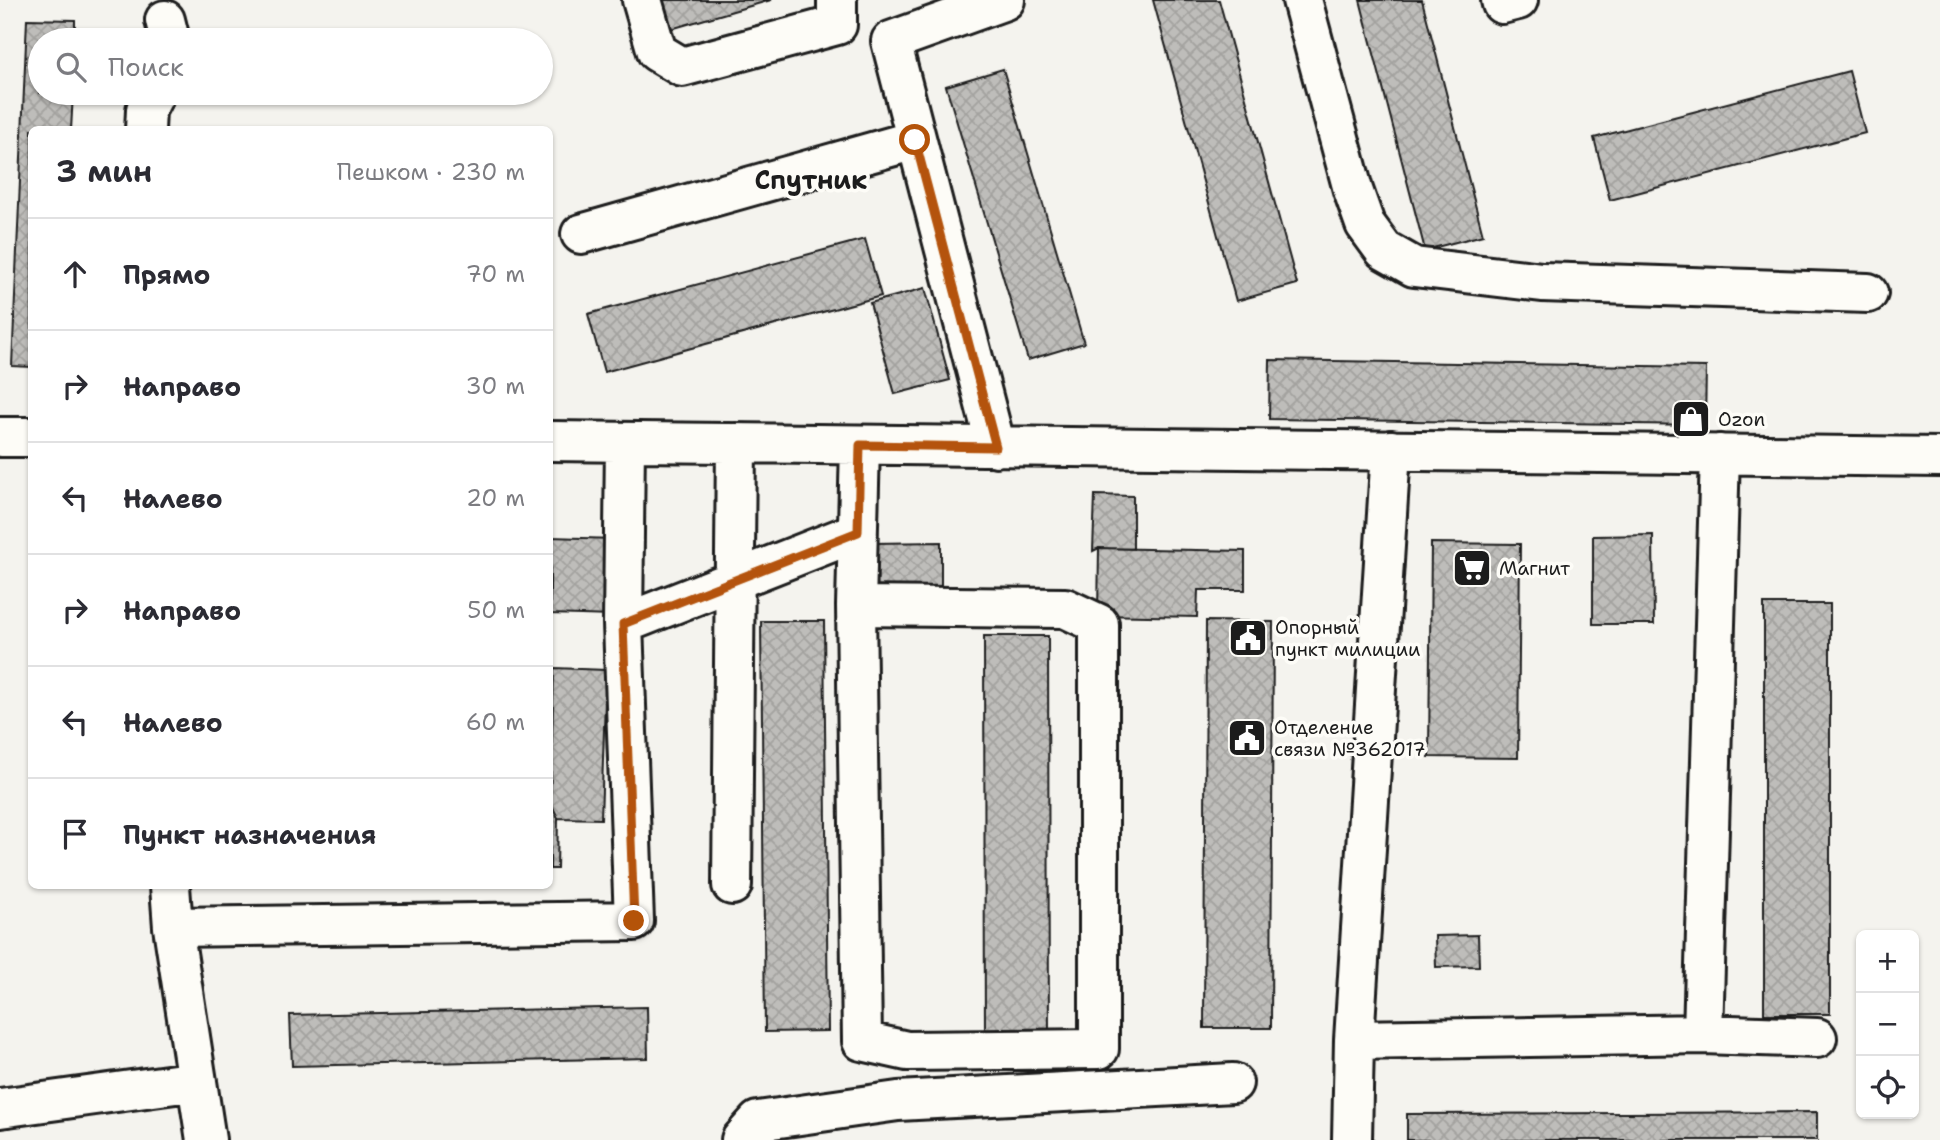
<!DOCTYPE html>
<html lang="ru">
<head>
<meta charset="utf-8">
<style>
  :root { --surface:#fff; --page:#f2f2f3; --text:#2b2b33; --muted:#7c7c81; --line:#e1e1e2 }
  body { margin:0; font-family:"Shantell Sans",sans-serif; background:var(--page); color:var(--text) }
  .controls { position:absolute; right:21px; bottom:21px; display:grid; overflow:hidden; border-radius:10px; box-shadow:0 2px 5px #0004 }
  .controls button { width:63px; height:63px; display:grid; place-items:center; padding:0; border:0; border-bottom:2px solid var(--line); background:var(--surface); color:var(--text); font:35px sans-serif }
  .stop { position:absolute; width:21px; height:21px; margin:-16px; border:5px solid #b45309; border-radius:50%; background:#fff }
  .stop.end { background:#b45309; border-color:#fff; box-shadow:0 2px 7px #0008 }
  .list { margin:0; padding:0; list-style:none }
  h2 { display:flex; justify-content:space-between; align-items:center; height:91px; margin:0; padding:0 28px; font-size:30px }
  h2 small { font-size:23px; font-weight:400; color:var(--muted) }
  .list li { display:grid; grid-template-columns:46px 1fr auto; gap:21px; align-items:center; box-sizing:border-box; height:112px; padding:0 28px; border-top:2px solid var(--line) }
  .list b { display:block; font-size:26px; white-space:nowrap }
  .list em { font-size:23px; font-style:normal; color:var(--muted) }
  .icon { flex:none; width:38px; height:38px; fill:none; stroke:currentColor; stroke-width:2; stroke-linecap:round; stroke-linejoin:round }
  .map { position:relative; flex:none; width:1940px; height:1140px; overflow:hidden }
  .search { position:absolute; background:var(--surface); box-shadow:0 2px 5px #0004; left:28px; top:28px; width:525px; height:77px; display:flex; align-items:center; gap:18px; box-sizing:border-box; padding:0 24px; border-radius:38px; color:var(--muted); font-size:26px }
  .panel { position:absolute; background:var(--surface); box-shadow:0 2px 5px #0004; left:28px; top:126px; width:525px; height:763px; border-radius:10px }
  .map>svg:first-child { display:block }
  .building { fill:url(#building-cross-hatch); stroke:#1c1c1c; stroke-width:2 }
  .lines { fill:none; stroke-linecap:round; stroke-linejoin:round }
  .minor-casing { stroke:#1c1c1c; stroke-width:44 }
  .minor { stroke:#fdfcf7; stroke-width:38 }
  .route { stroke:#b45309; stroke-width:9 }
  .labels { text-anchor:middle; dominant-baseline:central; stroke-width:7; stroke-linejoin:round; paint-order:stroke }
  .poi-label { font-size:19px; fill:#1c1c1c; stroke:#fdfcf7; text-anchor:start }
  .district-label { font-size:26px; font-weight:bold; fill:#1c1c1c; stroke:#fdfcf7 }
</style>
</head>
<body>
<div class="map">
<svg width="1940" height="1140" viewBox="0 0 1940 1140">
  <defs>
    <pattern id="building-cross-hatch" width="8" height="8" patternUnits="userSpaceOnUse" patternTransform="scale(1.75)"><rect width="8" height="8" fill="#bebdba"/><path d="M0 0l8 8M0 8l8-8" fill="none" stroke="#a3a29f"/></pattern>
  </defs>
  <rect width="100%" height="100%" fill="#f4f3ee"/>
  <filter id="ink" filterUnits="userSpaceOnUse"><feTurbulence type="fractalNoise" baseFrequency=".0143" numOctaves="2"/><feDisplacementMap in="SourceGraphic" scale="14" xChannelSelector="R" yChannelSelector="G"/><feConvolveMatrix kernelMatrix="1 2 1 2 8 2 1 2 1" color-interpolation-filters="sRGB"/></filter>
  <g filter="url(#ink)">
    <path class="building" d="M655,0H771L664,31Z
      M1153,0H1219L1297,284L1236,301Z
      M1360,0H1422L1483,235L1425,250Z
      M27,19L75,20V40H40V93H73L71,130H32V367L12,366Z
      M1003,69L1084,343L1028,360L946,86Z
      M1849,71L1865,133L1610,200L1594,138Z
      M865,239L881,296L604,372L588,314Z
      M925,288L950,380L895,394L870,303Z
      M1270,360L1706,367L1705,425L1269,419Z
      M1095,495L1133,496V549L1099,548L1093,551Z
      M1653,535L1654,624H1593V536Z
      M550,537L614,539L612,616L550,614Z
      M941,542V588H872V543Z
      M1431,543L1520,544L1518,758L1429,757Z
      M1099,548L1245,551V590H1198L1197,617L1098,615Z
      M1764,604H1830V1014H1764Z
      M761,621H824L828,1031L765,1032Z
      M1206,621L1273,622L1271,1028H1204Z
      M984,636H1048L1049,1045H985Z
      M554,668L606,670L601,819L558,818L550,801Z
      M550,801L558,818L557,869H550Z
      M1478,935L1479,966L1436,967L1435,936Z
      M647,1007L648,1058L292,1066L290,1015Z
      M1817,1112V1140H1407V1114Z"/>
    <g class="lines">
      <g class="minor-casing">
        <path id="minor" d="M642,0L657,52L682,67L837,25V0
          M1302,0L1353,190L1365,224L1384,250L1414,267L1542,282L1868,293
          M1501,0L1502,4L1518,0
          M165,20L170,40
          M145,130L146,110L155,93
          M581,234L915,140
          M0,437H32
          M550,441L1940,457
          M996,447L891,41L1005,0
          M856,606L1065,608L1099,624V1049L907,1051L862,1041L856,606L860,445
          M623,624L857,532
          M732,885L736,443
          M170,886L173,927L206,1140
          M173,927L634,921L623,624L625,442
          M1703,1034L1720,454
          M1354,1040L1703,1034L1817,1038
          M0,1108L197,1081
          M741,1140L758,1121L898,1101L1233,1083
          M1352,1140L1354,1040L1391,450"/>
      </g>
      <use href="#minor" class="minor"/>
    </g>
  </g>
  <g class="lines" filter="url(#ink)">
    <path class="route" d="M634,921L623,624L858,532L860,445L996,447L915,140"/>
  </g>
  <defs>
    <g id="shop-square" transform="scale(2.0125)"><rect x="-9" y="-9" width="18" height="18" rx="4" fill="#1c1c1c" stroke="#fdfcf7"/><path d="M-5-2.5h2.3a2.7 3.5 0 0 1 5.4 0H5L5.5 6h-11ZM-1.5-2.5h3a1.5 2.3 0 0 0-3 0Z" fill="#fff"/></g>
    <g id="supermarket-square" transform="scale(2.0125)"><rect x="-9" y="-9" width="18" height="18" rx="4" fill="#1c1c1c" stroke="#fdfcf7"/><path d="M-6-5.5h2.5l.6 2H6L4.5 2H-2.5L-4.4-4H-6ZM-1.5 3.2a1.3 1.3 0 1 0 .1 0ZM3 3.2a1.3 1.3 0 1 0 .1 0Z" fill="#fff"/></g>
    <g id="civic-square" transform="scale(2.0125)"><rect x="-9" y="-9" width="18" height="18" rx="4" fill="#1c1c1c" stroke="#fdfcf7"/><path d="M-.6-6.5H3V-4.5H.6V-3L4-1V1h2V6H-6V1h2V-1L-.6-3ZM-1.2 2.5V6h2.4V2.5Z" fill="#fff"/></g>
  </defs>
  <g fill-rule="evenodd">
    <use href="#shop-square" x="1691" y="419"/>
    <use href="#supermarket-square" x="1472" y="568"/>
    <use href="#civic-square" x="1248" y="638"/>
    <use href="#civic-square" x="1247" y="738"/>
  </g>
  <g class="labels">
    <g class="poi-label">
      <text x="1718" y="419">Ozon</text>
      <text x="1499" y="568">Магнит</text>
      <text x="1275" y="627">Опорный<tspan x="1275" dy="22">пункт милиции</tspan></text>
      <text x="1274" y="727">Отделение<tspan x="1274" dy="22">связи №362017</tspan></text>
    </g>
    <g class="district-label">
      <text x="811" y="179">Спутник</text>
    </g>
  </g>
</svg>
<div class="controls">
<button>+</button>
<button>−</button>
<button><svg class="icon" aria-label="locate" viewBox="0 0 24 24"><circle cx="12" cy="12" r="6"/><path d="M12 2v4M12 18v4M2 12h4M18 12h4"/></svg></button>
</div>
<div class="stop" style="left:915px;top:140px"></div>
<div class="stop end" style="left:634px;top:921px"></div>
<div class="search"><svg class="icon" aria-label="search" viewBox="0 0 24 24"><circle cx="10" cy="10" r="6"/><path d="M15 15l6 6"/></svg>Поиск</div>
<section class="panel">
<h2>3 мин<small>Пешком · 230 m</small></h2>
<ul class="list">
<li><svg class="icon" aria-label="ahead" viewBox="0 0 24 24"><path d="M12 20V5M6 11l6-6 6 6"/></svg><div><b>Прямо</b></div><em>70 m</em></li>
<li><svg class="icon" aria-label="right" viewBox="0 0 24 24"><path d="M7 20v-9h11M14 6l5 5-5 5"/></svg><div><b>Направо</b></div><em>30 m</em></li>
<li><svg class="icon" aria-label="left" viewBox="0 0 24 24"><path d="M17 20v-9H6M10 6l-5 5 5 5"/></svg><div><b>Налево</b></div><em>20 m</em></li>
<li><svg class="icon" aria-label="right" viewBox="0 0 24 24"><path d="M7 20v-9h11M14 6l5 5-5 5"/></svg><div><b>Направо</b></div><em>50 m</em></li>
<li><svg class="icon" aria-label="left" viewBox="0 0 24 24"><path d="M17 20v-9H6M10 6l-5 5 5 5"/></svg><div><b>Налево</b></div><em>60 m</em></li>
<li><svg class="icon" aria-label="arrive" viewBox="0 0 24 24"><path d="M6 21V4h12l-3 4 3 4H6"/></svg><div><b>Пункт назначения</b></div></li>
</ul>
</section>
</div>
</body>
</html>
